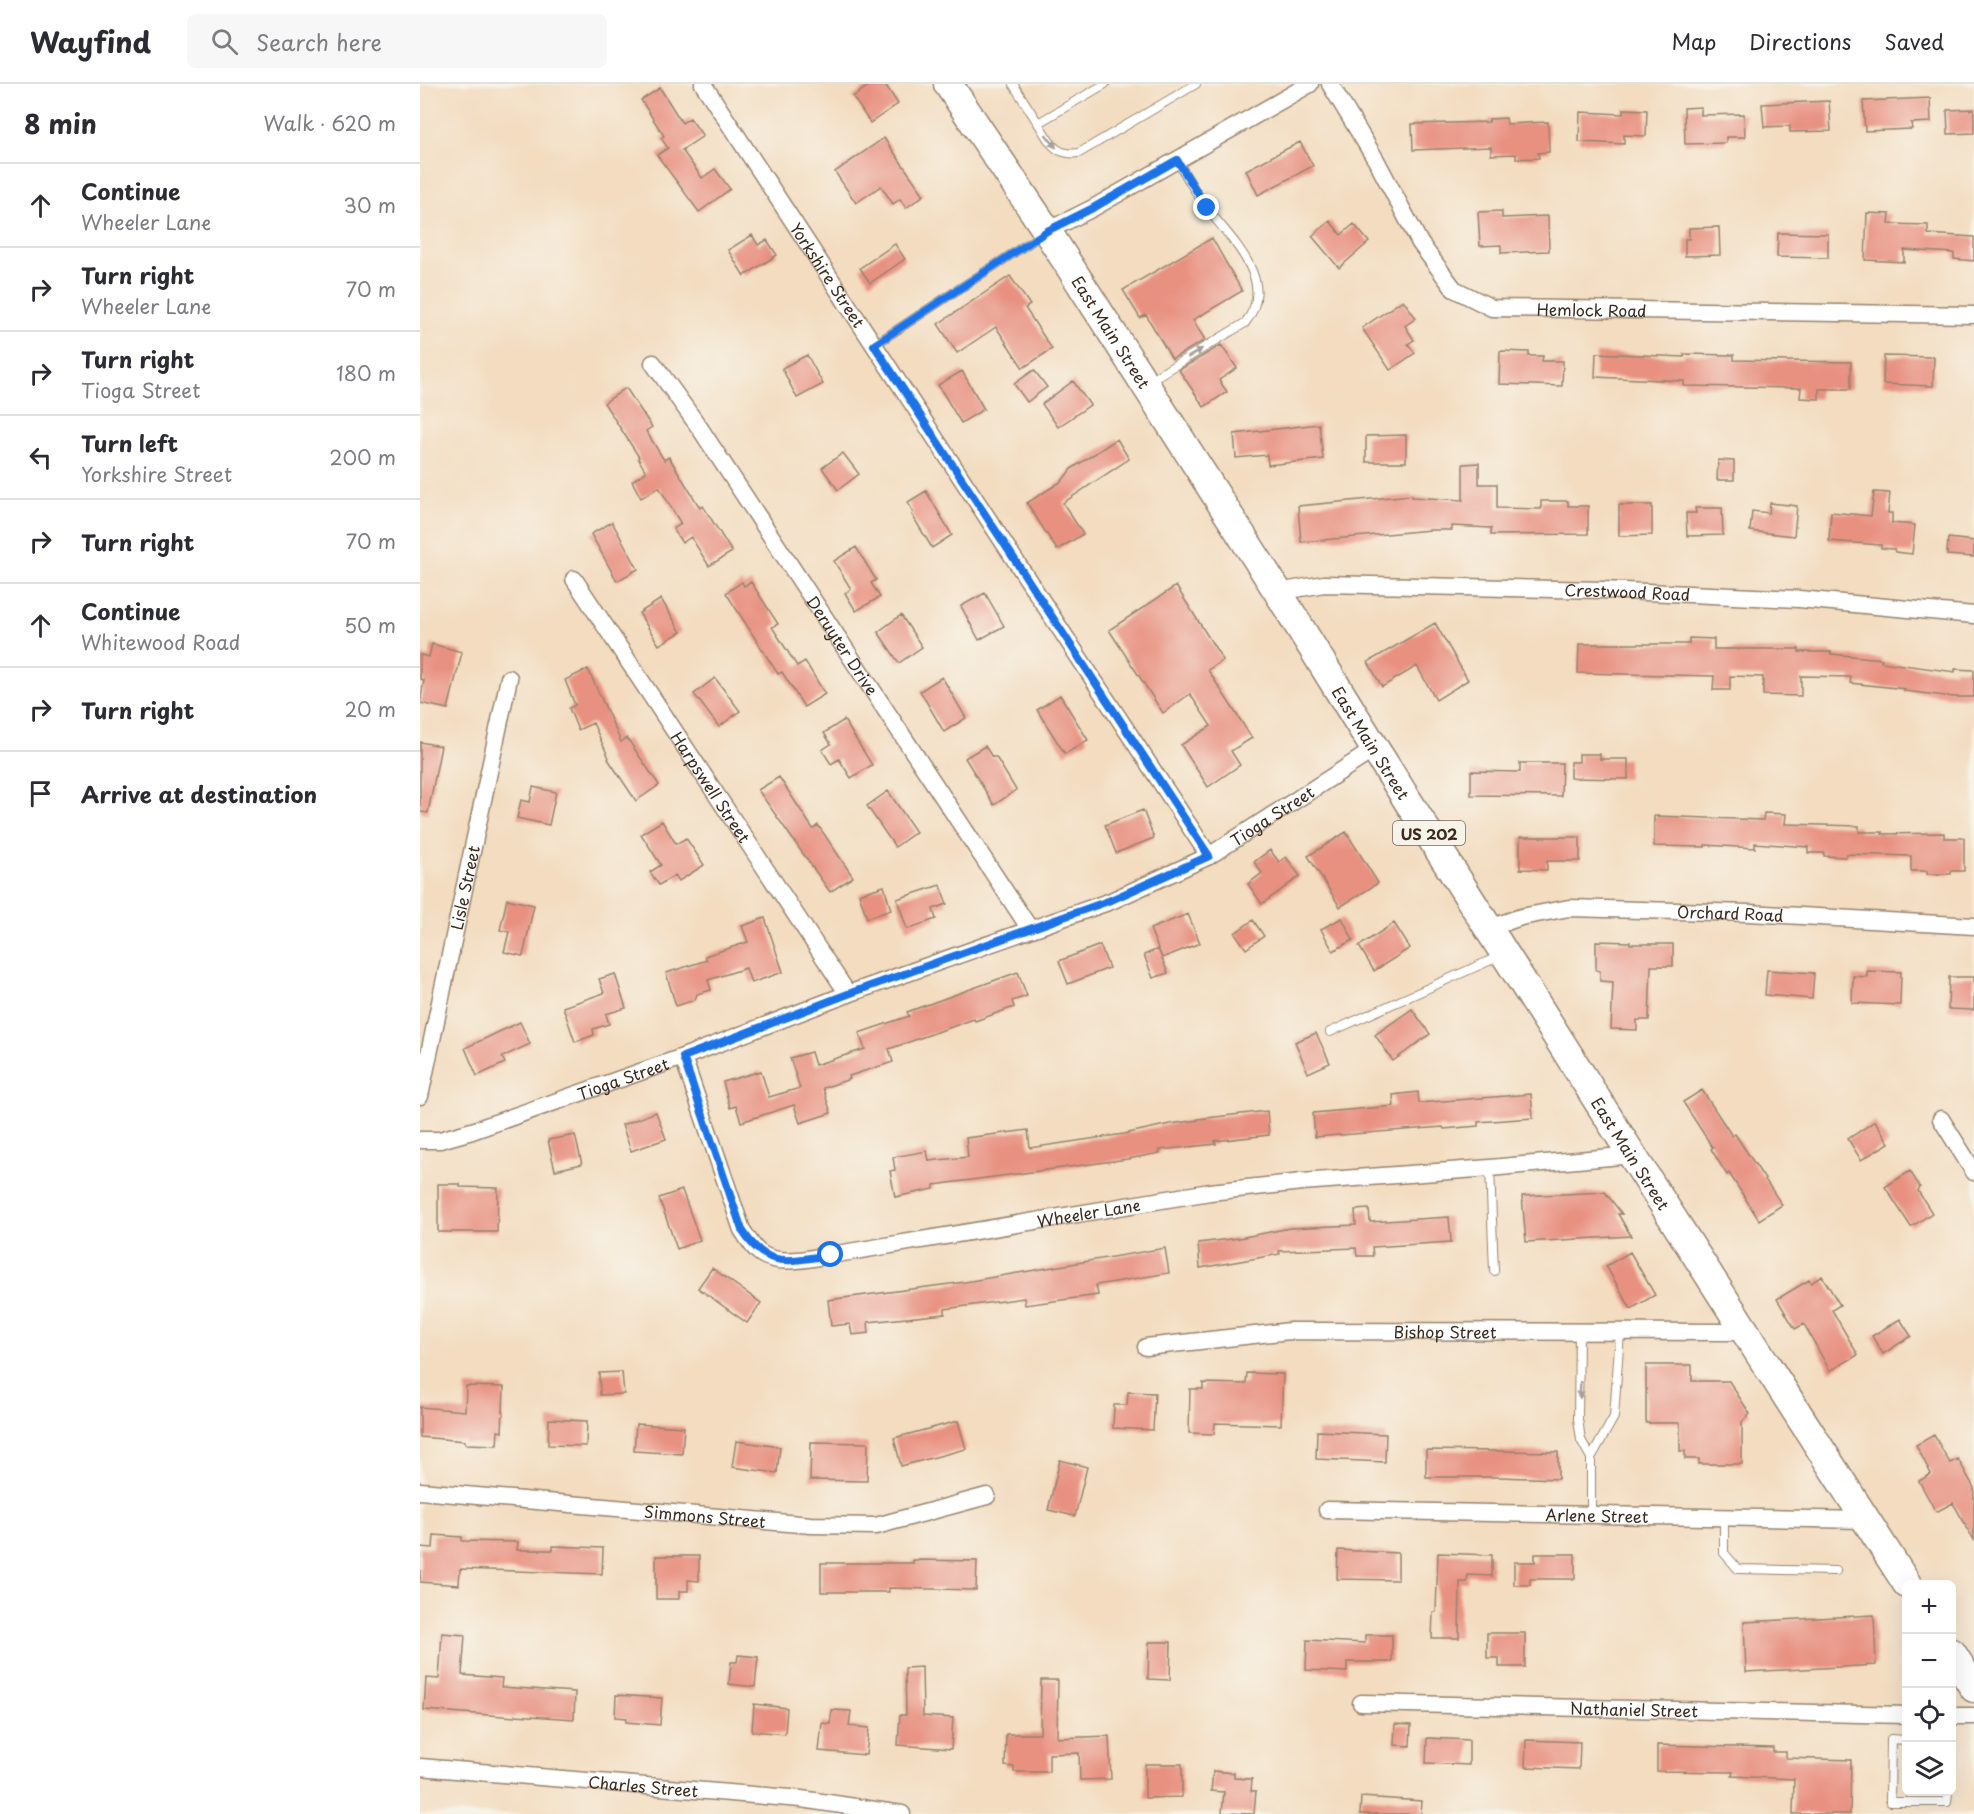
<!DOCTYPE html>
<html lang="en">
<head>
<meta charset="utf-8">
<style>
  :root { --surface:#fff; --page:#f7f7f7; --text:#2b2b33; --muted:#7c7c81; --line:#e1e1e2 }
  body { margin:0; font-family:"Playpen Sans",sans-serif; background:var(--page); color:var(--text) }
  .controls { position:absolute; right:18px; bottom:18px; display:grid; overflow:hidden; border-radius:9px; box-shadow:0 6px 24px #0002 }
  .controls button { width:54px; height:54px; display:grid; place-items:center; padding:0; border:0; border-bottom:2px solid var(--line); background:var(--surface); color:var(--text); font:30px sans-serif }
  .stop { position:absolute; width:18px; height:18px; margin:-14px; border:4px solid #1a73e8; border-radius:50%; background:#fff }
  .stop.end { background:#1a73e8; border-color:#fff; box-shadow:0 2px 6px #0008 }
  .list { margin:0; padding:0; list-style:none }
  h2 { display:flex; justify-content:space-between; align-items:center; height:78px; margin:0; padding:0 24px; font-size:26px }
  h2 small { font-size:20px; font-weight:400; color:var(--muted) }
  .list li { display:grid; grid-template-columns:39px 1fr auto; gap:18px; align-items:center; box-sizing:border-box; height:84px; padding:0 24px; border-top:2px solid var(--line) }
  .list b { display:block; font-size:22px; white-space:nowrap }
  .list p { margin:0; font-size:20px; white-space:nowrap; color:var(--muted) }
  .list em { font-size:20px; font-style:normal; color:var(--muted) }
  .icon { flex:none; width:33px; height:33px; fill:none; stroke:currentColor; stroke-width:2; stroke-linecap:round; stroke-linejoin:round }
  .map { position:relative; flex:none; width:1554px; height:1730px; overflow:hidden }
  header { display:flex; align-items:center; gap:36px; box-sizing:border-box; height:84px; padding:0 30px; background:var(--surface); border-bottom:2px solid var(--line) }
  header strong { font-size:28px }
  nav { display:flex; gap:33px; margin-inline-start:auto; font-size:21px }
  .search { width:420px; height:54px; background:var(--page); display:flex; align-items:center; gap:15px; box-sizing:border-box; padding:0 21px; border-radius:9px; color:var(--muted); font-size:22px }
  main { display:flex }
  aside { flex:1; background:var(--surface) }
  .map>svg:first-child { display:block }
  .building { fill:#e89181 }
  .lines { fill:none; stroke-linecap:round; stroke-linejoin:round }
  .service-casing { stroke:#97836e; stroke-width:10 }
  .minor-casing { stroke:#97836e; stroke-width:19 }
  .trunk-casing { stroke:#97836e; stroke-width:31 }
  .service { stroke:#fff; stroke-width:8 }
  .minor { stroke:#fff; stroke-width:16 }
  .trunk { stroke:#fff; stroke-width:28 }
  .oneway { fill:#a79f9a }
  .route { stroke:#1a73e8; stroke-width:8 }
  .labels { text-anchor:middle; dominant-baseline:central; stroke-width:4.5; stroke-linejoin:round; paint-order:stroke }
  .shield { fill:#f7f3e8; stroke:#73665b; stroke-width:1.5 }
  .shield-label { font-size:15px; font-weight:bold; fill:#3b2a1e }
  .street-label { font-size:16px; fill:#3b2a1e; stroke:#f7f3e8 }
</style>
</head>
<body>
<header>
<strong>Wayfind</strong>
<div class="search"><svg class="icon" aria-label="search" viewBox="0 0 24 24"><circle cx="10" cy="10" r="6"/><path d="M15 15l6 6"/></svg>Search here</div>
<nav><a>Map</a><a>Directions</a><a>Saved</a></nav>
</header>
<main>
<aside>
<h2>8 min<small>Walk · 620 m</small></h2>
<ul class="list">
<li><svg class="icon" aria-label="ahead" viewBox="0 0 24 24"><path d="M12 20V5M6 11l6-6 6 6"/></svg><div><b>Continue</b><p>Wheeler Lane</p></div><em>30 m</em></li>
<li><svg class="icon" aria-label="right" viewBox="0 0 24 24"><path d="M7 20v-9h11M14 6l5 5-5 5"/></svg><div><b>Turn right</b><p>Wheeler Lane</p></div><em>70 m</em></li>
<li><svg class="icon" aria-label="right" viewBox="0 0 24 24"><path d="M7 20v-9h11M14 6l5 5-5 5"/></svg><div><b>Turn right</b><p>Tioga Street</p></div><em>180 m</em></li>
<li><svg class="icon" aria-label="left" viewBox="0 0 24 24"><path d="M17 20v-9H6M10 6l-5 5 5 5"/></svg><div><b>Turn left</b><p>Yorkshire Street</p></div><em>200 m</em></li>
<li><svg class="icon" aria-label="right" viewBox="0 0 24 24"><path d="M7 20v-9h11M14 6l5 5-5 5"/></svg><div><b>Turn right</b></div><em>70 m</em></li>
<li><svg class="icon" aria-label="ahead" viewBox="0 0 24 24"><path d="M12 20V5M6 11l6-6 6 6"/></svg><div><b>Continue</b><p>Whitewood Road</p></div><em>50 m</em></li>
<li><svg class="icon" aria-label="right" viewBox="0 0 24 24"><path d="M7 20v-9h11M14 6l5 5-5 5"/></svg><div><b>Turn right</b></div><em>20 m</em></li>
<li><svg class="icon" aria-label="arrive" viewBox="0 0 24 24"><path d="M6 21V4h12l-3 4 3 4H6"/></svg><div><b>Arrive at destination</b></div></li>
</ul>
</aside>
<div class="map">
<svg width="1554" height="1730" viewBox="0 0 1554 1730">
  <rect width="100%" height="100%" fill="#f7f3e8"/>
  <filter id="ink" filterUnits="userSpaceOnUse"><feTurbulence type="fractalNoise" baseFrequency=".0167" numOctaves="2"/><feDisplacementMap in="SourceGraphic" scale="12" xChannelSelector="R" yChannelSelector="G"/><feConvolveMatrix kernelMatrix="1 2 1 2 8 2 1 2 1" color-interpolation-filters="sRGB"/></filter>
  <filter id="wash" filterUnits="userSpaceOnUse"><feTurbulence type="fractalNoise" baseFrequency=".008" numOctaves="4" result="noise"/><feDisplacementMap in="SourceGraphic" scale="24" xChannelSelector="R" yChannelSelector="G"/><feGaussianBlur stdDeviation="1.35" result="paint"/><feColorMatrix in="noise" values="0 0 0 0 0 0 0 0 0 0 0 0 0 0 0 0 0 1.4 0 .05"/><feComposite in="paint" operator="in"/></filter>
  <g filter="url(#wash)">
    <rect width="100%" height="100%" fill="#f3dcbf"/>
    <g id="blocks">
      <path class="building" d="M451,0H465L478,20L450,39L433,13Z
        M240,4L262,39L270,34L283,52L262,66L282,94L295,85L310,105L279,128L237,71L248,64L241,54L244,52L221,16Z
        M1510,14L1511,38L1491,39L1492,45L1445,47L1443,17Z
        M1409,17L1411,47L1370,48V42L1344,43L1342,20Z
        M1281,23V31L1324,30L1325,53H1306V59L1265,60L1264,24Z
        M1203,25L1227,26L1226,52L1204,51V60L1159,58L1160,28L1203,30Z
        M1554,25V49L1528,50L1527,26Z
        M1086,34L1087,40L1128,38L1129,68L1118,69L1119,74L1096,75V70L1071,71V63L993,66L992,40L1069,38V35Z
        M464,54L504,111L486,124L480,115L473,120L461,102L436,119L415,88Z
        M880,58L893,82L838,111L826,86Z
        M1082,127V134L1128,132L1129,167L1081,169V161L1060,162L1058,128Z
        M1447,129L1470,130L1469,140L1508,141V150L1554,153V177L1534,175V169L1484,166V178L1445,176Z
        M910,137L921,151L934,140L949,158L919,184L892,152Z
        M1299,143L1300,171L1265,172V155H1269V144Z
        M1358,149L1408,150V174L1357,173Z
        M332,151L338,161L347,156L357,171L324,192L308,166Z
        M792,154L822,207L773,236L785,256L752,275L726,231L720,234L703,206Z
        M475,160L485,175L450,199L440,184Z
        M590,192L610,221L605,224L632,265L603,284L576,243L537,269L518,240Z
        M983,216L996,234L985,242L994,256L988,260L995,269L970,286L942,244Z
        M801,261L817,284L799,296L807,308L784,323L759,286Z
        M1080,267L1109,268V272H1123L1122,277H1143L1142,302L1079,300Z
        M1176,269L1264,273V270L1314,271V276L1431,278V305H1399V315L1380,314L1381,304L1264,302V297L1175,293Z
        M387,271L403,300L377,314L362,284Z
        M1464,272L1514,273L1513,302L1463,300Z
        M614,286L627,303L607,318L594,300Z
        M542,287L564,325L541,339L518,301Z
        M653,297L670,321L638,343L622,320Z
        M206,304L232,343L226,347L244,376L249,373L280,424L283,422L312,468L289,482L271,453L262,459L253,445L261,440L239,403L221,414L212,397L226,388L218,374L219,373L184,319Z
        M899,340L903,375L848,381L847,371L816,374L814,350Z
        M986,351V378H946V352Z
        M697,355L709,375L643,419L663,450L637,466L607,419L642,397L651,385Z
        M423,369L439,390L418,406L402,384Z
        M1298,376L1314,377V396H1297Z
        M1059,379V400H1077V424L1121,425V417H1148V422H1168V450L1071,451V444L1032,442V446H1010L881,458L878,422L992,411V413L1043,416V380Z
        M506,407L532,451L512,464L492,431L493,428L488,418Z
        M1454,408L1470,409L1468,429H1472V439L1495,441L1492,470L1475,468L1474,465L1461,464V461L1409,457L1411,428L1451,432Z
        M1350,419L1377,422L1374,452L1330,447L1332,427L1349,429Z
        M1199,421H1232V451L1199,452Z
        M1275,424H1302L1303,451L1267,452L1266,429H1276Z
        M192,438L218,485L197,497L171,450Z
        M1528,454L1554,457V473L1527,471Z
        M436,463L456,496L451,499L460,513L436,527L425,509L431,505L414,477Z
        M322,498L324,502L331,498L358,540L352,543L377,582L385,577L405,610L384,623L362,588L358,590L306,509Z
        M756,502L803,576L788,586L832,654L811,667L820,681L788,703L761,661L791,642L770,610L743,629L689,546Z
        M565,509L584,542L559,556L541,522Z
        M241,515L261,548L239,561L219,529Z
        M481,531L502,563L479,579L458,548Z
        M1015,539L1048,596L1016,616L997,582L962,603L948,578Z
        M1269,554L1294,555V565H1379V568H1411V570L1462,575L1461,578L1535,588V585L1554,586V613H1534L1484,607L1485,605L1430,599L1431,593L1381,592V612L1343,611V593L1310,592V606H1293L1294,592L1158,589L1159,560H1269Z
        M12,560L42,568L28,625L0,619L4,596L0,595V571L9,573Z
        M168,585L201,658L207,654L239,701L216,717L188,675L189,674L173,639L158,646L149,624L155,621L145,596Z
        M522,593L546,634L524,648L500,607Z
        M295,594L320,627L299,643L274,610Z
        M640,611L668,656L645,670L617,626Z
        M424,636L452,681L431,694L419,675L411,680L402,666L411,660L404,649Z
        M0,658L21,662L8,729L0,728Z
        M565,662L572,673H576L596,706L574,721L545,674Z
        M1159,670H1180V675H1208V695L1150,694V678H1159Z
        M1100,679H1142L1141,712L1051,711V687L1100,688Z
        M359,693L393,745L398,741L433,793L410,808L338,706Z
        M113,703L136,708L129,741L97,734L101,716L110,718Z
        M468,707L496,748L475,763L447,722Z
        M723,726L734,754L696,769L685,741Z
        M1344,729L1366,730L1365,740L1439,742V748H1463L1462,750L1524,749V754H1544V787H1531V790H1507V787H1491V772L1426,770V773L1404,772V769H1388V763L1335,759V764L1285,761V763L1234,762V732L1343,736Z
        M242,737L256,760L266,754L284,781L259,797L255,791L239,801L230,788L241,781L221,750Z
        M926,748L958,799L920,823L888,772Z
        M1100,753H1160V777H1127V786L1100,785Z
        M850,766L859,778L866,773L880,792L842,820L828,800L842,789L834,778Z
        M520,801L527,820L513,825L516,835L487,845L477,815Z
        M464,802L471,826L447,834L439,810Z
        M87,815L114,821L103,872L84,868L89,848L80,846Z
        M768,830L780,859L742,874L730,845Z
        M345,834L363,888L331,899L326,884L288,896L291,906L277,910L275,916L256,922L246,889L287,876L285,872L328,858L322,842Z
        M922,834L933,856L913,867L901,845Z
        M833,836L844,852L826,865L815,849Z
        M974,839L990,864L954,887L939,862Z
        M1176,857L1210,858V860H1253V882H1231L1229,936H1217V946L1191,945L1193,898L1180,897V887L1176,886Z
        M680,861L689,884L648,900L639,877Z
        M738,865L748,889L733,894L724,871Z
        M1347,886L1394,889L1392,915L1345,911Z
        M1447,887L1481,888L1480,921L1432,919L1433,892L1447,893Z
        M598,888L607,912L592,917L594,923L555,937L554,935L469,965L473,978L429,992L430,995L403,1004L411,1029L380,1039L374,1021L321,1038L316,1022L310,1024L303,998L341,987L349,1013L380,1004L370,974L391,968L395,981L445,965L439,949L489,932L487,928Z
        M195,890L206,924L186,930L189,940L173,945L174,951L155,958L143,923L184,909L179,895Z
        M1529,893H1554V926L1528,925Z
        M992,925L1010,950L973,977L955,951Z
        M100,938L110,960L82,973L85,979L57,992L45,964Z
        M896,949L910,979L888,989L875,958Z
        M1282,1006L1312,1052L1315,1050L1362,1121L1339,1136L1309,1089L1307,1091L1291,1065L1293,1064L1263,1018Z
        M998,1008L999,1019L1111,1010L1113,1034L1058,1038V1042L1024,1045L1023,1043L895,1053L893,1029L974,1022L973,1011Z
        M847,1027L849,1051L795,1057L796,1060L740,1066V1069L708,1075L514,1101V1105L475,1113L470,1087L475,1086L473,1073L507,1067L509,1077L548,1073L546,1054L608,1046L610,1064L704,1050L750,1040L778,1036V1035Z
        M236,1028L246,1055L211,1067L202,1041Z
        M1455,1037L1469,1059L1441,1076L1428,1055Z
        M155,1051L162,1080L135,1086L128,1056Z
        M1490,1087L1500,1103L1498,1107L1512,1129L1491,1143L1465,1103Z
        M18,1100H40V1103L78,1104L77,1148H18Z
        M262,1106L280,1156L257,1165L239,1114Z
        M1185,1108L1202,1130H1198L1211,1152L1106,1158L1102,1112Z
        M949,1125L950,1138L1029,1133L1031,1158L952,1163L953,1172H937L936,1164L859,1167L860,1170L780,1184L778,1159L819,1154L870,1144L936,1141L935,1126Z
        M745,1164L749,1189L676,1201L678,1211L605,1221L604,1214L525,1225V1230L448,1238L449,1249L432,1251L430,1240L411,1242L408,1216L545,1198Z
        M1210,1168L1235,1211L1211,1225L1186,1182Z
        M292,1184L341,1219L327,1239L278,1204Z
        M1402,1192L1420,1221L1412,1226L1438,1271L1410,1287L1384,1240L1375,1245L1357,1215L1389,1196L1391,1199Z
        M1480,1235L1491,1252L1463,1270L1452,1252Z
        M1226,1281H1272V1297H1309L1330,1330L1322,1338V1380H1279V1375H1265V1367H1260V1339H1226Z
        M202,1288L204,1310L180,1311L179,1289Z
        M827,1289L863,1290L861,1341L795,1339L794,1350L769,1349L770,1305H783V1299L826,1300Z
        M46,1302L84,1303L82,1348L78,1347L77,1361L45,1360V1357L0,1353V1323L45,1327Z
        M708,1308L735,1309L733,1346L693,1344L694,1321H707Z
        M129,1335L167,1337L166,1362L128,1361Z
        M538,1337L546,1365L481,1382L474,1354Z
        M216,1340L264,1343L262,1370L214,1367Z
        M897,1347L966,1350L965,1378L896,1375Z
        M1514,1351L1530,1379L1538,1375L1554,1404V1456L1533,1419L1516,1428L1499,1397L1511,1390L1496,1361Z
        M316,1357L360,1363L357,1389L312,1383Z
        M391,1358L448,1359L447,1397L390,1396Z
        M1006,1366L1138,1368V1395L1080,1393H1006Z
        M640,1376L667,1383L655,1432L628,1426Z
        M14,1451L42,1453V1457L98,1458L97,1466H133V1462L183,1464L182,1490L40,1485L39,1501L0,1498V1463L13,1464Z
        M918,1466L978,1469V1496L917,1495Z
        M1018,1469L1072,1471V1492L1048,1491L1047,1498H1040L1039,1554H1012L1013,1528H1016Z
        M1115,1470H1155V1495H1110V1501H1094V1478H1115Z
        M236,1472H279V1497L268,1496V1507H259V1515H236Z
        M493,1476L557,1477L556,1506L469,1504V1508H401V1479H493Z
        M1454,1531L1456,1581L1326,1588L1324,1538Z
        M22,1549L45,1551L42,1591L82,1594L81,1603L155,1608L154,1635L95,1631V1633L4,1626L6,1594L19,1595Z
        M1067,1549H1105V1583H1079V1574H1067Z
        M945,1551H972V1578H927V1588L886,1586L887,1556L945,1559Z
        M729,1558H751L750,1596L728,1595Z
        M318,1571L338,1573L335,1603L309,1600L311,1578H317Z
        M502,1583L503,1632L533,1634L531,1665L478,1661L480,1631H486L485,1584Z
        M621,1596H638L637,1654L689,1652L691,1695L660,1696L659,1669L629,1670V1688H594V1683L585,1682L586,1650H620Z
        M196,1611L242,1614L240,1641L206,1638L207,1634L195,1633Z
        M334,1620L367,1624L365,1650L332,1647Z
        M412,1626L431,1627L429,1642L449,1644L446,1671L399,1667L402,1639L410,1640Z
        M975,1640L991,1641L990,1662L974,1661Z
        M1007,1654L1049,1656V1681L1006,1679Z
        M1106,1656L1160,1658L1159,1685L1105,1683Z
        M1237,1661L1353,1664V1668H1366V1674L1431,1676L1430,1730H1373L1374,1695L1312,1692L1313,1688L1237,1687Z
        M725,1680H762V1713L725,1714Z
        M793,1687L814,1689V1694L832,1695L831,1707H836L834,1730L802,1729L804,1708L791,1707Z
        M941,1713L1002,1717L1001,1730H940Z"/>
    </g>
  </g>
  <g filter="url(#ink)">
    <use href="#blocks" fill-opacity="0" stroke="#97836e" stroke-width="1.5"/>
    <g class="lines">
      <g class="service-casing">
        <path id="service" d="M593,0L618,39
          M685,0L618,39C630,58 634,72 659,69L776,0
          M454,261L624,149
          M727,298L825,239C859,197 810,155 786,123C775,108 766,92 757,76
          M910,948L1080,872
          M1070,1084L1074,1187
          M1159,1248L1158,1335L1161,1356L1171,1374V1431
          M1171,1374L1194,1333L1200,1248
          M1304,1434V1469L1318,1485L1416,1487
          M1486,1656L1471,1655L1470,1718H1527L1528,1708"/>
      </g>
      <g class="minor-casing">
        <g id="minor">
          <path id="s1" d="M283,0L789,772"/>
          <path id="s2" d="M910,0L956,76L1000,159L1034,205L1072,224L1554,231"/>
          <path d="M627,147L673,124L890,0"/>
          <path id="s3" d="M233,279L279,343L610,845"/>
          <path id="s4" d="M154,495L428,910"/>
          <path id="s5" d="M858,508L904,500L1183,506L1379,515L1554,531"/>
          <path id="s6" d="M1069,844L1101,833L1149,824L1329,829L1554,842"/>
          <path id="s7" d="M263,973L322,1146C328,1154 332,1163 340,1169C359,1183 390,1174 411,1171L790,1108L882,1098L1070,1084L1212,1071"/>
          <path id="s8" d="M0,1012L89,594"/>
          <path d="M1521,1035L1554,1088"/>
          <path id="s9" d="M0,1056H20L52,1047L263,973L428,910L691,817L789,772L955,665"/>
          <path id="s10" d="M726,1263L870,1247L1326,1248"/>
          <path id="s11" d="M0,1407L391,1441L456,1442L567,1412"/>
          <path id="s12" d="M907,1426L1446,1436"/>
          <path id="s13" d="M941,1619L1486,1631"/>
          <path d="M1532,1632H1554"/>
          <path id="s14" d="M0,1683L381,1715L482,1730"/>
        </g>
      </g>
      <g class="trunk-casing">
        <g id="trunk">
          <path id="s15" d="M528,0L627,147L858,508L955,665L1212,1071L1487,1500"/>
          <path d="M1532,1569L1554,1604"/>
        </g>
      </g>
      <use href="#service" class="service"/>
      <use href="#minor" class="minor"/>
      <use href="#trunk" class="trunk"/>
    </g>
    <defs><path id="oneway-solid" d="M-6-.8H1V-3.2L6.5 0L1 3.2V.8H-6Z" transform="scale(1.5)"/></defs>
    <g class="oneway">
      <use href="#oneway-solid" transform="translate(631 57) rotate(52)"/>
      <use href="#oneway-solid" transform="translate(775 269) rotate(-32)"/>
      <use href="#oneway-solid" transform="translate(1160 1306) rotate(91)"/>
    </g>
  </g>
  <g class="lines" filter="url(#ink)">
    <path class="route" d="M411,1171C369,1176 348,1187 322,1146L263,973L428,910L691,816L789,772L454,261L627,147L673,124L757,76L787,124"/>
  </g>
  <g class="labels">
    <rect class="shield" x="973" y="737" width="72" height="24" rx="4.5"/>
    <g class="shield-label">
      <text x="1009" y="749">US 202</text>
    </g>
    <g class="street-label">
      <text stroke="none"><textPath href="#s1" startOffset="228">Yorkshire Street</textPath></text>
      <text stroke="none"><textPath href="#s2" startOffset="382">Hemlock Road</textPath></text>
      <text stroke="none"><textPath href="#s15" startOffset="297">East Main Street</textPath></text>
      <text stroke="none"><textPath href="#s5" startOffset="350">Crestwood Road</textPath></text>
      <text stroke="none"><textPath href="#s3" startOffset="340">Deruyter Drive</textPath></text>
      <text stroke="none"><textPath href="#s15" startOffset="783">East Main Street</textPath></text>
      <text stroke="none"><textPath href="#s4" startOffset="249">Harpswell Street</textPath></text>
      <text stroke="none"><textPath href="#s9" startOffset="915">Tioga Street</textPath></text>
      <text stroke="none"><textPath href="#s8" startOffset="213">Lisle Street</textPath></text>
      <text stroke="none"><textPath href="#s6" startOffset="244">Orchard Road</textPath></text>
      <text stroke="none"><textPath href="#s9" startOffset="213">Tioga Street</textPath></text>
      <text stroke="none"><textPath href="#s15" startOffset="1269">East Main Street</textPath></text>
      <text stroke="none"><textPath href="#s7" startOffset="546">Wheeler Lane</textPath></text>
      <text stroke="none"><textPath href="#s10" startOffset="300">Bishop Street</textPath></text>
      <text stroke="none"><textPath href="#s12" startOffset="270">Arlene Street</textPath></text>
      <text stroke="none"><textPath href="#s11" startOffset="286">Simmons Street</textPath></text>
      <text stroke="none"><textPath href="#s13" startOffset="273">Nathaniel Street</textPath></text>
      <text stroke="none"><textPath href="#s14" startOffset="224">Charles Street</textPath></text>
    </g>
  </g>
</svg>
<div class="controls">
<button>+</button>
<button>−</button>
<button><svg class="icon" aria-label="locate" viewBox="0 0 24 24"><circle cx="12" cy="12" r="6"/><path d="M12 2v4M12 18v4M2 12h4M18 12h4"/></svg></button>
<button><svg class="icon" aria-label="layers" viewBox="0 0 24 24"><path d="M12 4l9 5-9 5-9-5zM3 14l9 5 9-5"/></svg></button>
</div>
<div class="stop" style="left:411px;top:1171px"></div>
<div class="stop end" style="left:787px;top:124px"></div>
</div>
</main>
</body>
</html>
